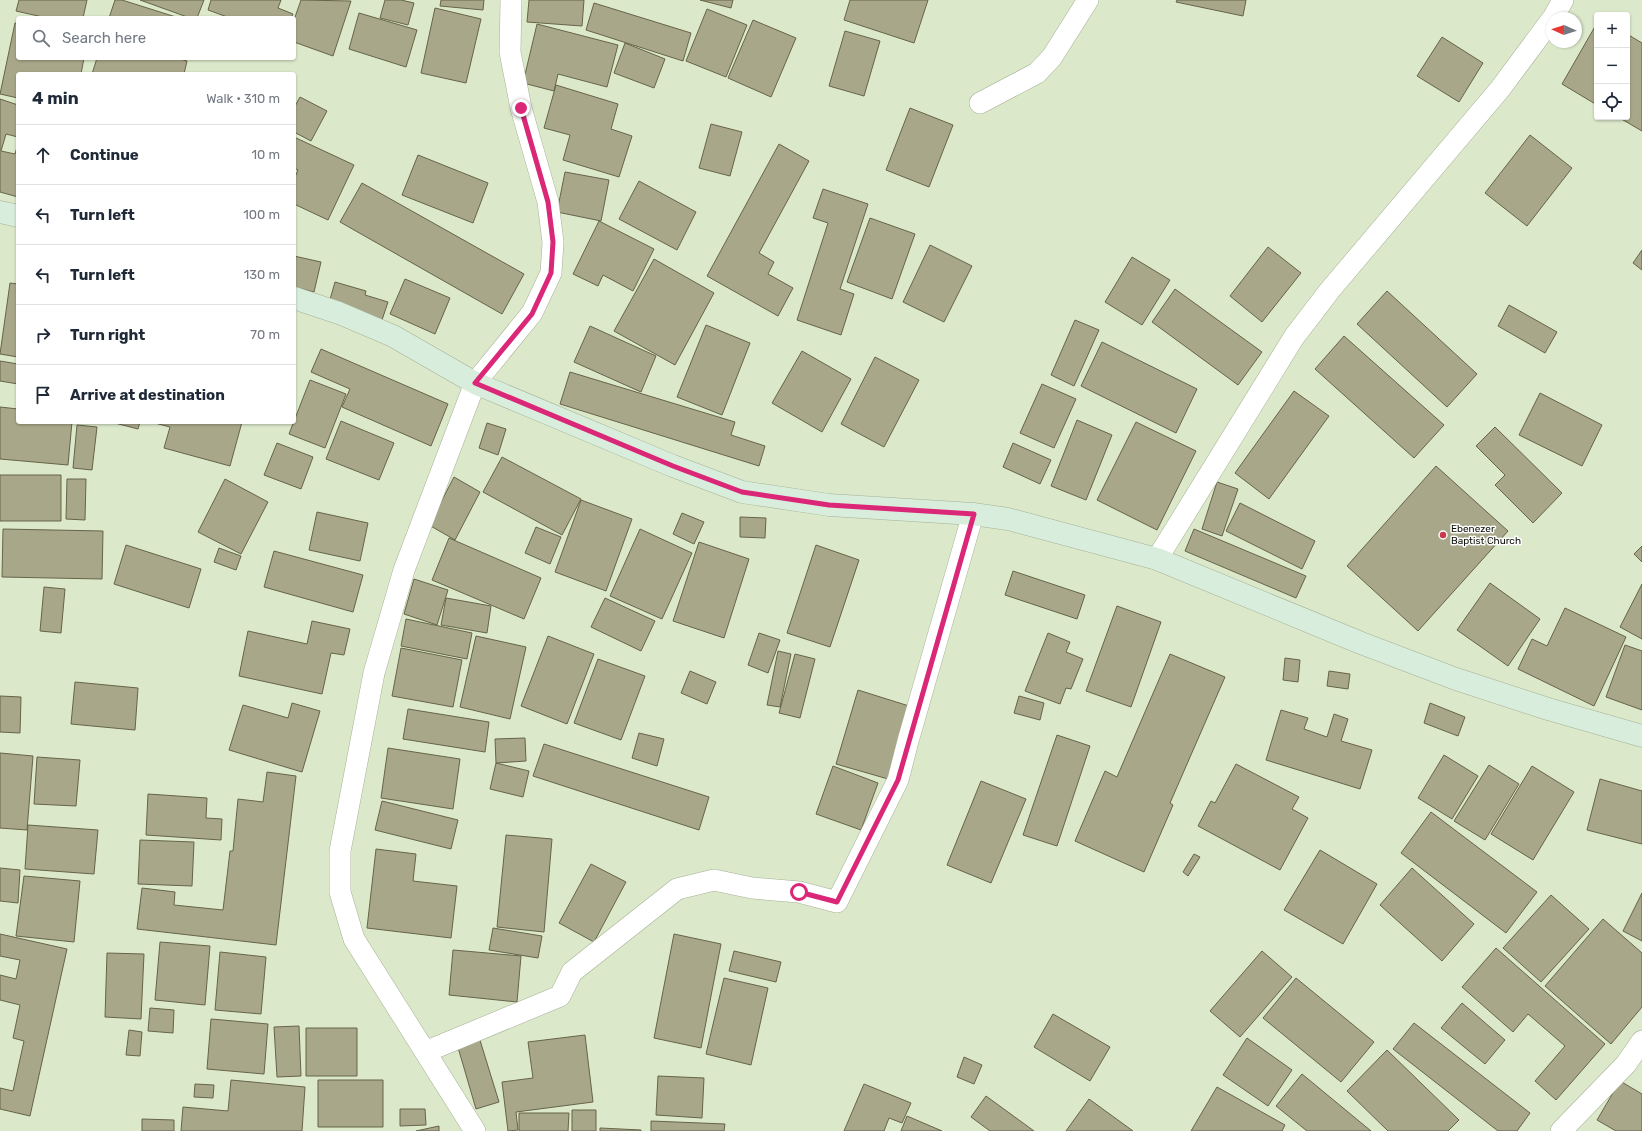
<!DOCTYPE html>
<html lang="en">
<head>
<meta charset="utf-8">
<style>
  :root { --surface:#fff; --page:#f2f2f3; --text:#1f2937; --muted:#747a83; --line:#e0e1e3 }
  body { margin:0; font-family:Rubik,sans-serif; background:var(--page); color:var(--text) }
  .controls { position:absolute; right:12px; top:12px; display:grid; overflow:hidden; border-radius:4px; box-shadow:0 1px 3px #0004 }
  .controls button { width:36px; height:36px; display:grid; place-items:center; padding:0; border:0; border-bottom:1px solid var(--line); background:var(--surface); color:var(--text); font:20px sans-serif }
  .compass { position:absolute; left:1546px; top:12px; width:36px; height:36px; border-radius:50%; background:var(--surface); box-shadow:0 1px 3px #0004; rotate:273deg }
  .stop { position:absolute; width:12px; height:12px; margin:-9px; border:3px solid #db2777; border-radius:50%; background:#fff }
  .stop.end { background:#db2777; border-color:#fff; box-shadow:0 1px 4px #0008 }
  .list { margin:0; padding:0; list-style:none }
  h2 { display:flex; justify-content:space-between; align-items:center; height:52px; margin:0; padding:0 16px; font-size:17px }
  h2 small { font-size:13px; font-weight:400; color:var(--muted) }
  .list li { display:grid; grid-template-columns:26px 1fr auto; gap:12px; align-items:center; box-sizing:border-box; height:60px; padding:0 16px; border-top:1px solid var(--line) }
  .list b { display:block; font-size:15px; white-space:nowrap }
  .list em { font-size:13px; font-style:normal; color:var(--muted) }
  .icon { flex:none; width:22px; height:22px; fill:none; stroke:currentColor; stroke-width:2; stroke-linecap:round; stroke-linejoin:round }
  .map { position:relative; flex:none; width:1642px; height:1131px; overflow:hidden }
  .search { position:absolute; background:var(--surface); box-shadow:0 1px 3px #0004; left:16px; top:16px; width:280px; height:44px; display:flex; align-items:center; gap:10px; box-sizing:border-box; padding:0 14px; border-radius:4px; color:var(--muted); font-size:15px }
  .panel { position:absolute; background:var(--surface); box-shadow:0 1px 3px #0004; left:16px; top:72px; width:280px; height:352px; border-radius:4px }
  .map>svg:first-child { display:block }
  .building { fill:#a8a789; stroke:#666449 }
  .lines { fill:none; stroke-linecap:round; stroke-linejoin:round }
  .street-casing { stroke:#a5b195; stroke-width:22 }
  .secondary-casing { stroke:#a5b195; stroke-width:23 }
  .street { stroke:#fff; stroke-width:21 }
  .secondary { stroke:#d9eddc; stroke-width:22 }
  .route { stroke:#db2777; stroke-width:5 }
  .poi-dot { fill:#ca3a4f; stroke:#fff; stroke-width:1.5 }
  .labels { text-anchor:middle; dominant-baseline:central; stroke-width:3; stroke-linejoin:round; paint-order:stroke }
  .poi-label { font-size:10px; fill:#0b0f06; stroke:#fff; text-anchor:start }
</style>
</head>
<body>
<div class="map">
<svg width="1642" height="1131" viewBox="0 0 1642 1131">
  <rect width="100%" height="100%" fill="#dbe8ca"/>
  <path class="building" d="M19,0H87L83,18H47L16,11Z
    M115,0H122L179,18H109Z
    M140,0H204L197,18H190Z
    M211,0H281L278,8L293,14L291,18H230L208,10Z
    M301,0L351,1L333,56L294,42V20Z
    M385,0H401L414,3L408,25L380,18Z
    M441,0H484L483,10L440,6Z
    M529,0H584L582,26L527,22Z
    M700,0H733L731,8Z
    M850,0H928L914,43L844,20Z
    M1177,0H1246L1243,16L1176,2Z
    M594,3L691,33L683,61L586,30Z
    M435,8L481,19L466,83L421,73Z
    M707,9L747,25L726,77L686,61Z
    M359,13L417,30L406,67L349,49Z
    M753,20L796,38L771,97L728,78Z
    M15,23H18V58H84L81,74H18V98L0,94Z
    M1597,23V105L1562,84Z
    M537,24L618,45L607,87L558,74L554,91L523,83Z
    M845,31L880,41L864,96L829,86Z
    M1627,34L1642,43V131L1618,117H1627Z
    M1442,37L1483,63L1459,102L1417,76Z
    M625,43L665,59L654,88L614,73Z
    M97,58H177L187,61L184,74H92Z
    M556,85L618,104L611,129L632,136L619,177L563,160L570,135L544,128Z
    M300,97L327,111L311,141L294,132V108Z
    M0,99L18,105V137L6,134L1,151L15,154L18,144V197L0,192Z
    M910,108L953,125L929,187L886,170Z
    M711,124L742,132L730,176L699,168Z
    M1530,135L1572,168L1527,226L1485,193Z
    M294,137L354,165L328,220L294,204V176L295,177L298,170L294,168Z
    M779,144L809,161L759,253L774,262L768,274L793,288L778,316L707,276Z
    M418,155L488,183L473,223L402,195Z
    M565,172L609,180L601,221L557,212Z
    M639,181L696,212L677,250L619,219Z
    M362,183L524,274L502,314L340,222Z
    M823,189L868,204L840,289L854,294L841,335L797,320L828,223L813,218Z
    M870,218L915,234L892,299L847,282Z
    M599,221L654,249L633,291L603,275L598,286L573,274Z
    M930,245L972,266L944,322L903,302Z
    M1268,247L1301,273L1262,322L1230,296Z
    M1642,250V270L1633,263Z
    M294,256L321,262L314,292L294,287Z
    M1132,257L1170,280L1142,325L1105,302Z
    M654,259L714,293L675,365L614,331Z
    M405,279L450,298L435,334L390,314Z
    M335,282L366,291L365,295L388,302L382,320L329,303Z
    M10,283L18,284V357L0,354Z
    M1175,289L1262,352L1238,385L1152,322Z
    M1387,291L1477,374L1447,407L1357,324Z
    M1509,305L1557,332L1545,353L1498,326Z
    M1075,320L1099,330L1074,386L1051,375Z
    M706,325L750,343L722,415L677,397Z
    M590,326L656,356L641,392L574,362Z
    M1344,336L1444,425L1414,458L1315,369Z
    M1102,342L1197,389L1176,433L1081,386Z
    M321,349L448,404L431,446L342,407L350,389L311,372Z
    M802,351L851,379L822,432L772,403Z
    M875,357L919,380L884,447L841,424Z
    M0,361L18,364V384L0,381Z
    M570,372L735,422L731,435L765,446L759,466L560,404Z
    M310,380L346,394L325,448L289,434Z
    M1042,384L1076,399L1054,448L1020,433Z
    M1294,391L1329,416L1269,499L1235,473Z
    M1540,393L1602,425L1582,466L1519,435Z
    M0,407L18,409V422H72L68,465L0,459Z
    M1077,420L1112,435L1086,500L1051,486Z
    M341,421L394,443L379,480L326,459Z
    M111,422H140L138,429Z
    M151,422H242L230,466L164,448L170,427Z
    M1136,422L1196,451L1157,530L1097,500Z
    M487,423L506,429L498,455L479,448Z
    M77,425L97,427L92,470L73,468Z
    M1495,427L1562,493L1533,523L1495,485L1505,475L1476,446Z
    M277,443L313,457L301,489L264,475Z
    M1013,443L1051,460L1040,484L1003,467Z
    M502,457L581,499L562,535L483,492Z
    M1436,466L1508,531L1418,631L1347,566Z
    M0,475H61V521H0Z
    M454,477L480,492L455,540L429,525Z
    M67,479H86L85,520L66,519Z
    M225,479L268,502L241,554L198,532Z
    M1217,482L1238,489L1222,536L1202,529Z
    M581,500L632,519L606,591L555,572Z
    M1240,503L1315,541L1302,569L1226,531Z
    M317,512L368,523L360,561L309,550Z
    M682,513L704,522L694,544L673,534Z
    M740,517L766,518L765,538L740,537Z
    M536,527L561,537L550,564L525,553Z
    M3,529L103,531L102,579L2,577Z
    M640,529L692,553L662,619L610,596Z
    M1194,529L1306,576L1296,598L1185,551Z
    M449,538L541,578L524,619L432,580Z
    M699,542L749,559L724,638L673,621Z
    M126,545L201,569L189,608L114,584Z
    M816,545L859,560L830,647L787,633Z
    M1642,546V562L1634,554Z
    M219,548L241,556L236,570L214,562Z
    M274,551L363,575L353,612L264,587Z
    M1013,571L1085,595L1077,619L1005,595Z
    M414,579L448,590L437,625L404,614Z
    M1490,583L1540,619L1508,666L1457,630Z
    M1642,584V639L1620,627Z
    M44,587L65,589L61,633L40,631Z
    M446,598L491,606L487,633L441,625Z
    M605,598L655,621L641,651L591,627Z
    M1117,606L1161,622L1131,707L1086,691Z
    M1565,608L1626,637L1594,706L1518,669L1532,639L1547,646Z
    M406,619L472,633L467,659L401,646Z
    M312,621L350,629L344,655L331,653L322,694L239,676L248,631L307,644Z
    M759,633L780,640L768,673L748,665Z
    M1048,633L1070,642L1066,652L1083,659L1071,689L1066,688L1060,704L1025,691Z
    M476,636L526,647L510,719L460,707Z
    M548,636L594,654L567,724L521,706Z
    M1625,645L1642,651V710L1606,697Z
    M401,648L462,660L453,707L392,696Z
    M778,651L791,654L780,707L767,705Z
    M795,654L815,659L800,718L779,713Z
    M1170,654L1225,677L1170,803L1173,805L1144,872L1075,841L1105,771L1117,777Z
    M1285,658L1300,660L1298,682L1283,680Z
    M598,659L645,676L621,740L574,723Z
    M690,671L716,682L707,704L681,693Z
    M1329,671L1350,674L1348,689L1327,686Z
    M75,682L138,688L135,730L71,724Z
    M858,690L909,706L888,779L836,764Z
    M0,696L21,697L20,733L0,732Z
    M1019,696L1044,703L1040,720L1014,713Z
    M292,703L320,711L302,772L229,750L243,705L288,718Z
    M1430,703L1465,717L1458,736L1424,723Z
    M408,709L489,722L485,752L403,739Z
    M1281,710L1308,718L1304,729L1327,737L1334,714L1348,719L1341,741L1372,750L1360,789L1266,760Z
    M639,733L664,739L657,766L632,758Z
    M1057,735L1090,746L1057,846L1023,835Z
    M525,738L526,761L496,763L495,739Z
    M544,744L709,797L699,830L533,776Z
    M388,748L460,759L453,809L381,798Z
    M0,753L33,756L27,830L0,828Z
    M1444,755L1478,776L1452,819L1418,798Z
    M37,757L80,760L76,806L34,804Z
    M496,763L529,771L523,797L490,789Z
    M1236,764L1299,797L1292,809L1308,818L1280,870L1198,826L1211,801L1215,803Z
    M1489,765L1519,784L1485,840L1454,821Z
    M833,766L878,783L861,830L816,814Z
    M1532,766L1574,792L1533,860L1491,834Z
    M267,772L296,776L276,945L137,929L142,888L175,892L174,905L223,910L230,851H233L238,799L263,802Z
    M1600,779L1642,791V844L1587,830Z
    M981,781L1026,799L991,883L947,865Z
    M148,794L207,798L206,818L222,819L221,840L146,835Z
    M382,801L458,820L451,849L375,830Z
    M1431,812L1537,892L1506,933L1401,853Z
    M28,825L98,830L94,874L25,869Z
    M506,835L552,839L544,932L497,927Z
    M140,840L194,842L192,886L138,884Z
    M376,849L416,854L413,881L457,886L451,938L367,928Z
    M1320,850L1377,884L1343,944L1284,910Z
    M1194,854L1200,857L1188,876L1183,872Z
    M591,864L626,882L594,942L559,923Z
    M0,868L20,870L18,903L0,901Z
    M1412,868L1474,924L1442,961L1380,905Z
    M24,876L80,881L74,942L16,936Z
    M1642,893V941L1623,931Z
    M1551,895L1589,929L1541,982L1503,948Z
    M1603,919L1642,953V1007L1611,1044L1545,986Z
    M493,928L542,936L538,958L489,950Z
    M0,934L67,949L30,1116L0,1109V1088L13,1091L24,1041L13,1038L20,1005L0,1000V975L16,979L20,960L0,956Z
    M674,934L721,944L701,1048L654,1038Z
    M160,942L210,946L205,1005L155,1000Z
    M1496,948L1605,1044L1556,1100L1535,1081L1565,1046L1528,1014L1513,1032L1462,987Z
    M453,950L521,956L517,1002L449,995Z
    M734,951L781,962L776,982L729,971Z
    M1262,951L1292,977L1240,1037L1210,1011Z
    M220,952L266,957L261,1014L215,1010Z
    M107,953L144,954L141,1019L105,1017Z
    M724,978L768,988L751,1065L706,1054Z
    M1296,978L1374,1042L1341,1082L1263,1018Z
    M1462,1003L1505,1040L1485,1064L1441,1028Z
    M150,1008L174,1010L173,1033L148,1031Z
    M1053,1014L1110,1047L1090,1081L1034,1047Z
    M211,1019L268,1024L264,1074L207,1069Z
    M1414,1023L1530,1113L1517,1131H1498L1393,1049Z
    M299,1026L301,1076L277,1077L274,1027Z
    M306,1028H357V1076H306Z
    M129,1030L142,1032L140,1056L126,1055Z
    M585,1035L593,1102L516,1112L518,1130L508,1131L502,1082L533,1078L528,1042Z
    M479,1037L499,1102L476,1109L457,1044Z
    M1247,1038L1292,1070L1268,1106L1223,1075Z
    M1387,1050L1459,1120L1448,1131H1388L1347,1091Z
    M964,1057L982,1065L974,1084L957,1077Z
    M1302,1074L1371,1131H1307L1276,1106Z
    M658,1076L704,1078L702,1118L656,1115Z
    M231,1080L305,1087L302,1131H181L183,1107L228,1111Z
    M318,1080H383V1127H318Z
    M1620,1081L1642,1094V1131H1616L1597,1120Z
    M195,1084L214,1085L213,1098L194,1097Z
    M864,1084L911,1103L902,1123L889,1118L884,1131H844Z
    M1217,1087L1285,1125L1282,1131H1191Z
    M986,1096L1034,1131H990L971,1117Z
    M1089,1099L1133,1131H1066Z
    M400,1109H425L426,1125L400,1126Z
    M572,1110H596V1131H572Z
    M519,1113H569L568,1131H519Z
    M907,1116L942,1131H901Z
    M142,1119L174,1120V1131H142Z
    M651,1121L725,1124L724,1131H651Z
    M439,1126V1131H416Z
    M600,1128L641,1130V1131H600Z"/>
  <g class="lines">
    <g class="street-casing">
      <path id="street" d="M1553,18L1563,0
        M980,103L1037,73L1052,57L1088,0
        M1157,559L1294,337L1330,290L1500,89L1552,19
        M425,1052L560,996L572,972L677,889L714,880L752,888L799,892L837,902L898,780L908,741L973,514
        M475,1131L354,939L340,892V851L374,673L404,570L475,383L532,313L551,273L553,242L548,202L521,108L510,52L511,0
        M1561,1131L1626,1064L1642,1041"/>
    </g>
    <g class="secondary-casing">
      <path id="secondary" d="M0,212L18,216
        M294,298L339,313L393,336L475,383L673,466L742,492L829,505L973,514L1008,519L1157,559L1361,643L1456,679L1548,709L1642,736"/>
    </g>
    <use href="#street" class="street"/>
    <use href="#secondary" class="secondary"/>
  </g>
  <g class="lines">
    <path class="route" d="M521,108L548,202L553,242L551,273L532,314L475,383L673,466L742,492L829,505L974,514L898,780L837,902L799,892"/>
  </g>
  <circle class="poi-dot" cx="1443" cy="535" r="4"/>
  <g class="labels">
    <g class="poi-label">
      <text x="1451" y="529">Ebenezer<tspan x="1451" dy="12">Baptist Church</tspan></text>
    </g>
  </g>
</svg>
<div class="controls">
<button>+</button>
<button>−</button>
<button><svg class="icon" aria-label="locate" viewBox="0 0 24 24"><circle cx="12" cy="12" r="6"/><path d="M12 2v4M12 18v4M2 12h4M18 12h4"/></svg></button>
</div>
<svg class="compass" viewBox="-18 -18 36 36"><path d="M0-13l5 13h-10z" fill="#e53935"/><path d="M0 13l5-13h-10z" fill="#747a83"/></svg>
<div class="stop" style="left:799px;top:892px"></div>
<div class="stop end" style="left:521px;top:108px"></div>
<div class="search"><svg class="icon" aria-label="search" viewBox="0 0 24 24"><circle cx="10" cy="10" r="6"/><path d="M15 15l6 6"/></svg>Search here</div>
<section class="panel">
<h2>4 min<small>Walk · 310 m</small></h2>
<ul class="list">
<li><svg class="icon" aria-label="ahead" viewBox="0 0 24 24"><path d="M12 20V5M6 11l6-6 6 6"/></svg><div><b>Continue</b></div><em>10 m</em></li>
<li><svg class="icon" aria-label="left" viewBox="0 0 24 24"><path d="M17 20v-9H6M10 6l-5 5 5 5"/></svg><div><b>Turn left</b></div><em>100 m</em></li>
<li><svg class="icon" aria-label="left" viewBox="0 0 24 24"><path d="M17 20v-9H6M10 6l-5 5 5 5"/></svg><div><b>Turn left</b></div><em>130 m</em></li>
<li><svg class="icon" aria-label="right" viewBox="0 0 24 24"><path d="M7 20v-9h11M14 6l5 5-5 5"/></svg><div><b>Turn right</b></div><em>70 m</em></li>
<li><svg class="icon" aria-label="arrive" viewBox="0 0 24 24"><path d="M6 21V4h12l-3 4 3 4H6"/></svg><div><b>Arrive at destination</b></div></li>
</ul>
</section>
</div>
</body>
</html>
